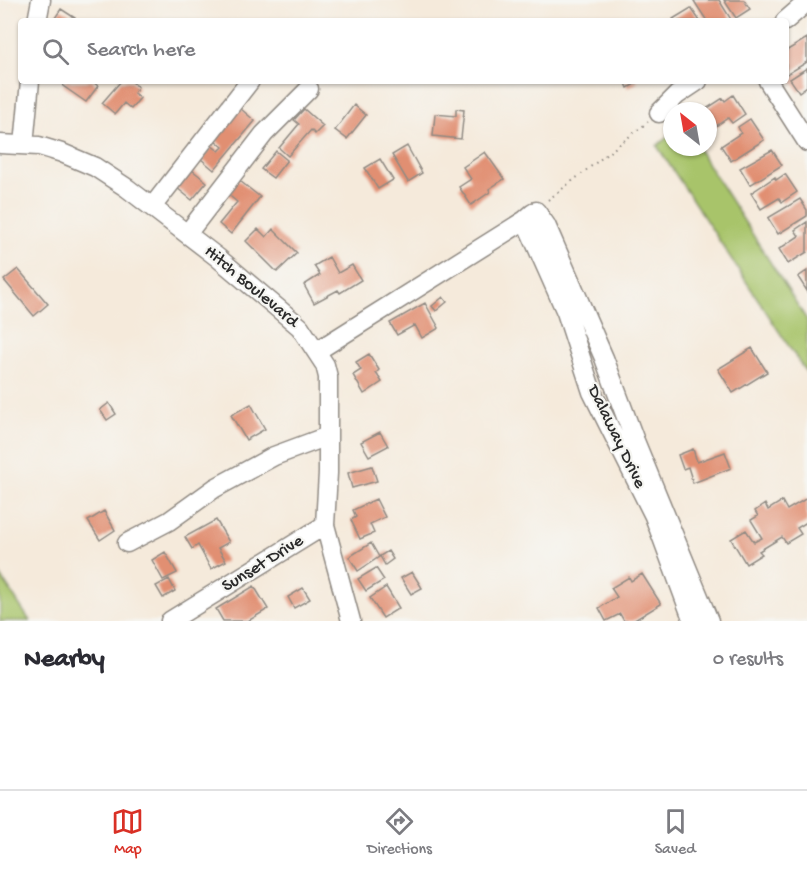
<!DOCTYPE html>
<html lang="en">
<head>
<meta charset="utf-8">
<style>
  :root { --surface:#fff; --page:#f7f7f7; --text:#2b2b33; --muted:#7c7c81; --line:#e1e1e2; --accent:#d93025 }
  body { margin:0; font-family:"Gochi Hand",sans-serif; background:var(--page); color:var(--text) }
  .compass { position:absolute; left:663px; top:102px; width:54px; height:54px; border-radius:50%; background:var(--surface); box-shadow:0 2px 4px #0004; rotate:329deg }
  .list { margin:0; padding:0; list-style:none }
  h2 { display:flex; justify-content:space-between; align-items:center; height:78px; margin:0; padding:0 24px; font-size:26px }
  h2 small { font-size:20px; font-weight:400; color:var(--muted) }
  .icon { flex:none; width:33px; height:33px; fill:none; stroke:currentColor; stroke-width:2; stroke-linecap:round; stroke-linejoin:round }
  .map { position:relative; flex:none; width:807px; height:621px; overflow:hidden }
  .search { position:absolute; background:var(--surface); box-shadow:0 2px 4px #0004; left:18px; right:18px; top:18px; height:66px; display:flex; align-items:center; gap:15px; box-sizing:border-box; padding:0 21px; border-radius:6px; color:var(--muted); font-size:22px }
  .sheet { height:168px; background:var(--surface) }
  nav { display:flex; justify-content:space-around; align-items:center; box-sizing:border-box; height:84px; border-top:2px solid var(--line); background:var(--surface); font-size:16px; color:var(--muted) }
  nav a { display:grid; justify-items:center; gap:3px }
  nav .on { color:var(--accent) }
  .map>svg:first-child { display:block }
  .green { fill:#a8c46b; stroke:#6a784b; stroke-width:1.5 }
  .building { fill:#e18f72 }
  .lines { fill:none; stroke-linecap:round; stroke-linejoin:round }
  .minor-casing { stroke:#908a83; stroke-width:21 }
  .path { stroke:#908a83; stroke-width:2; stroke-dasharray:1.5 4.5; stroke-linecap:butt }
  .minor { stroke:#fff; stroke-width:18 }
  .labels { text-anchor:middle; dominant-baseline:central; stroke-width:4.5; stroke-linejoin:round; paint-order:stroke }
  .street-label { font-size:18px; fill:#2b2b2b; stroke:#f6f6f2 }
</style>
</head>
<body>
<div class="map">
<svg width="807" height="621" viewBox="0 0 807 621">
  <rect width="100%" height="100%" fill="#f6f6f2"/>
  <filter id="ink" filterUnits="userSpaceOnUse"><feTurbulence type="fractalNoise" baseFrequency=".0167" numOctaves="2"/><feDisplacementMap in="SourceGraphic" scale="12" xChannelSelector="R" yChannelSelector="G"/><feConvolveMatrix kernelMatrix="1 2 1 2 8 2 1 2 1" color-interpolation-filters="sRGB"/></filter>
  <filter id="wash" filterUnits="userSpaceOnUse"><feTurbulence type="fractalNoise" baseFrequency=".008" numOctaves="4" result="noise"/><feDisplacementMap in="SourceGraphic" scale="24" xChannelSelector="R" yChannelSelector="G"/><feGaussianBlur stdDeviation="1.35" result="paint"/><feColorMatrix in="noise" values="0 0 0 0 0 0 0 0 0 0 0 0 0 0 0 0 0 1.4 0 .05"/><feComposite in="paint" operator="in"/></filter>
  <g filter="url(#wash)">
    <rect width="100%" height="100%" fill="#f5eadb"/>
    <path class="green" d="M672,133V147H697L807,320V374L657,146Z
      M0,575L30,621H0Z"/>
    <g id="blocks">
      <path class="building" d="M696,0H719L732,21H707L694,1Z
        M724,0H744L750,9L736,18Z
        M691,8L700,21H675L673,19Z
        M61,9L75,18L73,21H53Z
        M807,38V62L786,75V51Z
        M807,68V86L799,92L790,79Z
        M66,81H92L98,86L86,102L63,86Z
        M121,81H131L138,87L134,93L140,98L131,109L124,103L115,114L102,103Z
        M625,81H640L628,88Z
        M733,95L745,114L732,123L728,118L710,130L708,126V111H703L723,98L725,101Z
        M234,103L255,121L214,170L201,159L212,146L219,151L223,147L208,134Z
        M354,105L366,115L347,139L335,130Z
        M304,109L323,126L315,134L311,130L288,156L279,148L299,124L294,120Z
        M456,109L464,110L461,139L433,136L435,114L456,116Z
        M750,119L764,140L731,161L721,146L741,133L738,127Z
        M407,146L422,173L408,182L392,155Z
        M772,150L782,165L750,185L740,168Z
        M276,151L287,160L273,178L261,169Z
        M485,152L504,179L489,189L490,192L471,205L459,187L471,179L463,167Z
        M380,159L393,180L378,189L365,168Z
        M187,166L207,182L192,200L172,184Z
        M785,174L797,192L782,202L779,198L761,209L751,193L775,177L776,180Z
        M235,177L260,197L231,234L219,224L237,202L224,191Z
        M800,199L807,210V216L778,234L768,218Z
        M807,222V252L788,264L779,249L799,236L795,230Z
        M258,229L266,237L273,229L297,253L277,272L246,241Z
        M329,257L338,273L352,265L361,280L340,293L338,290L314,303L304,285L320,275L314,266Z
        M18,269L48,304L34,316L4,280Z
        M807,271V291L798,277Z
        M443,297L447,302L436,311L432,306Z
        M425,303L439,328L422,338L415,325L397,335L390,323Z
        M752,348L767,372L733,393L718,369Z
        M369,354L379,370L376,373L382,382L364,394L353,375L361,370L356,362Z
        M109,403L116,414L107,420L100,410Z
        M251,404L265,429L246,440L231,415Z
        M380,432L388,446L369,456L361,442Z
        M693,449L697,462L725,452L731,468L693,483L688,467L683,469L678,455Z
        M372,466L377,481L352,488L348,473Z
        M807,498V522L797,528L801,534L786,543L782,537L759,551L762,554L746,564L731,539L746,530L754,542L762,538L751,520L758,516L755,511L765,504L768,510L782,501L787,510Z
        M376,499L385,517L370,524L374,533L360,539L351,520L356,517L353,510Z
        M104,511L115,530L100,540L88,521Z
        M216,520L229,542L218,548L226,561L211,569L198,545L192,549L185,537Z
        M371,543L379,557L358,571L349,557Z
        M388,551L393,559L385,565L380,556Z
        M165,552L177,573L163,580L152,560Z
        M376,568L384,580L366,591L358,579Z
        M412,572L422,588L411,594L401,578Z
        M642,574L661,604L633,621H624L620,614L606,621L599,608L617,597L611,588L629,577L631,581Z
        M169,579L175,591L163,598L156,586Z
        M254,586L268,609L248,621H223L216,609Z
        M386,587L399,608L383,618L370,598Z
        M303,588L310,599L294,608L288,597Z"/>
    </g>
  </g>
  <g filter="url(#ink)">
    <use href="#blocks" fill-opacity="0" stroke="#908a83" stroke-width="1.5"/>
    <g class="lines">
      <g class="minor-casing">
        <path id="minor" d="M37,21L41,0
          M785,21L807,2
          M768,81L807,142
          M659,113L677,95L698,81
          M0,144L39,146L62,153L95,167L127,188L217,257L300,327L325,365L328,377V473L325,525L351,621
          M24,145L30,81
          M152,207L250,81
          M536,211L546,225L604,358L635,441L709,621
          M525,220L566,312L592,392L654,516L693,621
          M187,234L264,134L309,89
          M317,351L525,220L533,213
          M127,543L169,521L215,488L274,456L328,436
          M170,621L325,525"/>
      </g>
      <path class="path" d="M548,200L648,122"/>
      <use href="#minor" class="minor"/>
    </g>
  </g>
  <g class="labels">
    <g class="street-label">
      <text transform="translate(251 287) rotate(40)">Hitch Boulevard</text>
      <text transform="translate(616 437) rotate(64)">Dalaway Drive</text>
      <text transform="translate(263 564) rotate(-32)">Sunset Drive</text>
    </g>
  </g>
</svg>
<svg class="compass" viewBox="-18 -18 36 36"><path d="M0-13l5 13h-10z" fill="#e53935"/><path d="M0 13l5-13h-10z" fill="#7c7c81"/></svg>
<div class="search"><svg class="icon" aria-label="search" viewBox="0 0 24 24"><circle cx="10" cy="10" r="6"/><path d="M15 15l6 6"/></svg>Search here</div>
</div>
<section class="sheet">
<h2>Nearby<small>0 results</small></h2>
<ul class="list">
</ul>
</section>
<nav>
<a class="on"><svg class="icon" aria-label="map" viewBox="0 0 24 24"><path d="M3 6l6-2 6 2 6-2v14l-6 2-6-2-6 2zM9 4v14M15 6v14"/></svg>Map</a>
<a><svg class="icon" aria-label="directions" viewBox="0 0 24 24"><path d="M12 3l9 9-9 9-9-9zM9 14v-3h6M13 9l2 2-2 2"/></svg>Directions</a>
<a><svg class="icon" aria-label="saved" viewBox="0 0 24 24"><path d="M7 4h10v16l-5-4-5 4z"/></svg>Saved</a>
</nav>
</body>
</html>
